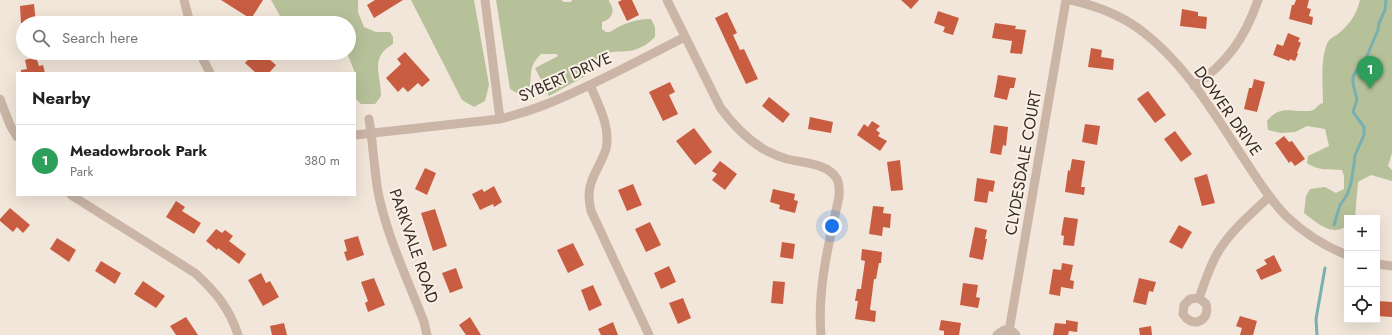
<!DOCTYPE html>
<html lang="en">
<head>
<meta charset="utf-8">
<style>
  :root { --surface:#fff; --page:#f2f2f2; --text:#222; --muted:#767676; --line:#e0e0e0; --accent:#1b5759 }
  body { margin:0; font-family:Jost,sans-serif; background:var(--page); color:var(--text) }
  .controls { position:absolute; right:12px; bottom:12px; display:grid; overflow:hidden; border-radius:0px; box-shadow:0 4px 16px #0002 }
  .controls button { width:36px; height:36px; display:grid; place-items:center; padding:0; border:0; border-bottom:1px solid var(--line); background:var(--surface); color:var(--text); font:20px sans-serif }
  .you { position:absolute; left:832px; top:226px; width:14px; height:14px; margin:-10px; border:3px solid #fff; border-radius:50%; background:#1a73e8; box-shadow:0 0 0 6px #1a73e833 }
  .badge { display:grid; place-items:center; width:26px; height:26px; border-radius:50%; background:var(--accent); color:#fff; font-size:13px; font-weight:700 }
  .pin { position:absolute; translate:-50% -33px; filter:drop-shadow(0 1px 2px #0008) }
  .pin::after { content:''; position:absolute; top:21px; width:14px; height:12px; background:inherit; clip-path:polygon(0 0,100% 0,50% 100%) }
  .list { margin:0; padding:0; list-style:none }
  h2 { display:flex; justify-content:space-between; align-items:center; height:52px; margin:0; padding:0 16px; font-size:17px }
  h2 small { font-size:13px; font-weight:400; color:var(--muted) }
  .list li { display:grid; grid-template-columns:26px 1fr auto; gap:12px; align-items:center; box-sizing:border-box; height:72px; padding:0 16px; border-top:1px solid var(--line) }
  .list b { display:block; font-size:15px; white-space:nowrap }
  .list p { margin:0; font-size:13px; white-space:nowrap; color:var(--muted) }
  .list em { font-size:13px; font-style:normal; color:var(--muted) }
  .icon { flex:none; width:22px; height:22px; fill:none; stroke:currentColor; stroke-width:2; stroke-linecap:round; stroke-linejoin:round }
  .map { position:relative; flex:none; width:1392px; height:335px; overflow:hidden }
  .search { position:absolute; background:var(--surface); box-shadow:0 4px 16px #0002; left:16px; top:16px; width:340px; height:44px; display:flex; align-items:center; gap:10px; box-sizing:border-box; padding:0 14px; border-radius:22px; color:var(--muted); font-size:15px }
  .panel { position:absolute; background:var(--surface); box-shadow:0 4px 16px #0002; left:16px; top:72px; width:340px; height:124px; border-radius:0px }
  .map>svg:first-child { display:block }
  .green { fill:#b6c19a }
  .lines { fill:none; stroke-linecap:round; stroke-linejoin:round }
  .stream { stroke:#78b0b0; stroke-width:3 }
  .building { fill:#c95d41 }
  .minor { stroke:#cab5a6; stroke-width:9 }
  .labels { text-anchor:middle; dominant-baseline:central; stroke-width:4; stroke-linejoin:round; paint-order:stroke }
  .street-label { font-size:16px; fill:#362b27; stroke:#faf0e6 }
</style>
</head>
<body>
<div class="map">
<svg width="1392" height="335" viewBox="0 0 1392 335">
  <rect width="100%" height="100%" fill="#f2e6da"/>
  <path class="green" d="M271,0H358V12L364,27L376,32H390L393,37V44C369,58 381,74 381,96L375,104H361L355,98V73L347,53H349V23H284Z
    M411,0H474L489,85L485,101L474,107L462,100Z
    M496,0H561L564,2H571L572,0H609V2C616,10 612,20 602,22V29L606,32H610C621,24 638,18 651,19L655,27V37C650,42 645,46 637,49C619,55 609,46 594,62V70L586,73L587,75L549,96L535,68L558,56L556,54H541C526,69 534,75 528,92L517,93L510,89Z
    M1360,0H1392V153L1388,166L1392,170V181L1371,175L1358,182L1355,218H1347V226C1331,237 1316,222 1304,213L1306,196L1310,189L1325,187L1336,193L1344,189V176L1342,170C1329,169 1318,171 1307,163L1308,156L1329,146L1325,129L1307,126L1295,132L1281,133L1268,130L1267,121C1280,105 1290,112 1306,111C1307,111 1312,111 1313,110C1317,108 1318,104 1323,103C1323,85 1320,62 1327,44C1329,38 1334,37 1338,34C1349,25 1357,14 1360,0Z"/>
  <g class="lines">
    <path class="stream" d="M1334,225L1340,205L1347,195L1351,183L1354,164L1355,155L1364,135V127L1353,112L1357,99L1353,84V76L1366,58L1378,30L1379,23L1385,10L1386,0
      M1317,335L1316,319L1325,268"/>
  </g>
  <path class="building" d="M221,0H263L251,19Z
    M375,0H403L374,18L367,5Z
    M622,0H632L639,15L627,21L618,2Z
    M901,0H919L911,9Z
    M1296,0H1309L1307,8L1311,9L1309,16L1313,17L1312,25L1289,19L1292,5H1294Z
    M34,4L36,23H21L20,6Z
    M1182,9L1198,12V16L1207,17L1206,29L1180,26Z
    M938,11L959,18L953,35L943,32L945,27L934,23Z
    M727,12L737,33L733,35L740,50L744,49L758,79L746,84L715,18Z
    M995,23L1016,26L1015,29L1026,30L1022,54L1010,53L1012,41L992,38Z
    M1288,33L1300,38L1298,41L1301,43L1297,53L1298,54L1295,61L1290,59L1289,61L1273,55L1277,44L1283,46Z
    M1091,48L1102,50L1101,57L1114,59L1113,70L1088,67Z
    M405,52L430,80L422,87L418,83L408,92L403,87L398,92L386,78L401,64L397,59Z
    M254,53H262L276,65L269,73H256L245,63Z
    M36,57L39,66L43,65L45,73H21V70L27,69L25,60Z
    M998,75L1016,78L1014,88H1010L1007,100L994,97Z
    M1254,79L1265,82L1257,112L1244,109L1249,88H1252Z
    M670,82L675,92L669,95L678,114L663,121L649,92Z
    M1148,91L1166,115L1155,123L1137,99Z
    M769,97L790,114L783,123L762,106Z
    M810,117L833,122L831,133L808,129Z
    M872,121L880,126L876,130L880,133L878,136L887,141L880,151L857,135L864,124L868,127Z
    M1085,124L1100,126L1097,145L1082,142Z
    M994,125L1008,127L1006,146L1003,145L1001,155L990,153Z
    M694,128L712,152L695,165L676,141Z
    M1175,131L1192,154L1181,162L1164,139Z
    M1284,136L1289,142L1292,141L1305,159L1295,166L1291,161L1289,163L1275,143Z
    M1072,159L1085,161L1081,187H1085L1084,195L1065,192L1068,170L1070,171Z
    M900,160L903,190L891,191L887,162Z
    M720,161L737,174L725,190L712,180L717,174L712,171Z
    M425,168L436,173L427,195L415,189Z
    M1207,174L1215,203L1202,206L1194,178Z
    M977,178L995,181L993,192L989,191L987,203L974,201Z
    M633,184L642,205L627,211L618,190Z
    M494,186L502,202L494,207L493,204L480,210L472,194L482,189L484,192Z
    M773,189L795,194L794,200L798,201L795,213L779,209L780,205L770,202Z
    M176,201L185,207L182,211L201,223L194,234L166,217Z
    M873,206L884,207L883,213L891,214L890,228L883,227L882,236L869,234Z
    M10,208L30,225L23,233L17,227L13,232L0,221V219Z
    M435,209L447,246L433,251L421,213Z
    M1064,217L1078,219L1074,246L1063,245L1064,236L1061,235Z
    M650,222L661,245L646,252L635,229Z
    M1179,225L1192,232L1182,249L1169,242Z
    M975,227L987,230L985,239H987L983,260L969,257Z
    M216,229L222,233L225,230L233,236L229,241L246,254L239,264L218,248L217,250L206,241Z
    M358,236L364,255L347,261L344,252L347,251L344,240Z
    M57,238L76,250L69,262L50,249Z
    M782,242L795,244L793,259L780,257Z
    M573,243L584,265L568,273L557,250Z
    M862,249L882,252L881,263H879L876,279H874L870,310L876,311L875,322L855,319L858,301H855L857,289H861L865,261L861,260Z
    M1274,255L1282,271L1261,280L1256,270L1267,264L1264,260Z
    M101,261L121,273L115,284L95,271Z
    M1062,263L1073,265L1070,280L1074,281L1073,289L1061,287L1060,296L1049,294L1053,269L1061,270Z
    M669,266L676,282L661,289L654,273Z
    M456,268L463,288L450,293L442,273Z
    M261,273L266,283L270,281L279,297L263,306L248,280Z
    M374,278L385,305L368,312L365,303L368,301L361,282Z
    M1139,278L1156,282L1153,292L1149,291L1146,305L1133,302Z
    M143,281L165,296L156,308L134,294Z
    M773,281L785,282L783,304L771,303Z
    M963,283L978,285L976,297L980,298L978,308L960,305Z
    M593,285L602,305L589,311L581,290Z
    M683,298L691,318L678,324L669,303Z
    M1377,301L1392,302V317L1377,316Z
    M1240,316L1257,321L1253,335H1240L1242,328L1236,326Z
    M186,317L198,335H176L170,326Z
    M470,317L481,335H466L459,325Z
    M941,320L961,323L959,335H944V331L939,330Z
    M1066,320L1078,322L1077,332L1069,331L1068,335H1053L1055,323L1066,324Z
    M613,322L618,335H601L598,329Z
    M284,323L287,335H272L270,326Z
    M1151,326L1152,335H1140L1139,328Z"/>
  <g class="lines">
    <path class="minor" d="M184,0L190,23
      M485,0L500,119
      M667,0L720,107C733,125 747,140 767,151C773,154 780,157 787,159C803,163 828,163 837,179C840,185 839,191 839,197C829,242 817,289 821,335
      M1071,0C1097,6 1122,15 1143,32C1188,66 1217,119 1248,165C1260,183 1271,201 1286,216C1304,233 1324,246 1347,255
      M200,53L210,73
      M590,85C598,104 611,127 606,149C601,165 589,179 589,195C589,200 590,206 591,211L649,335
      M1194,86C1227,63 1245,38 1258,0
      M0,99L10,125L17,137
      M369,119C373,143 374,168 378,192C387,237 408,280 424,322L427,335
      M355,135L500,119C516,115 532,110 547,104C594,85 639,60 685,37
      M71,195L195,273C215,291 230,309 238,335
      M1377,264L1392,266
      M1199,298L1190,299L1184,305L1183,314C1192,329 1211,321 1206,304L1199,298C1205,282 1210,264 1220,249C1233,229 1252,213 1269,197
      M1009,331L1066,0
      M997,335L1004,330L1013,332L1016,335"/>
  </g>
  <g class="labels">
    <g class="street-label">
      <text transform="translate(565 77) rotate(-24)">SYBERT DRIVE</text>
      <text transform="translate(1228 111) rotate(55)">DOWER DRIVE</text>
      <text transform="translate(1023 163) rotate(-80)">CLYDESDALE COURT</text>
      <text transform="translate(414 246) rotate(71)">PARKVALE ROAD</text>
    </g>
  </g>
</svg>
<div class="controls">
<button>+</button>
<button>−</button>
<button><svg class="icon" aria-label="locate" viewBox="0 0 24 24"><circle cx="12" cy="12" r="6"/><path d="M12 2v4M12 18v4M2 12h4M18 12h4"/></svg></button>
</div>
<div class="you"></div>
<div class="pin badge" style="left:1370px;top:89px;background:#2e9e5b">1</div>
<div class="search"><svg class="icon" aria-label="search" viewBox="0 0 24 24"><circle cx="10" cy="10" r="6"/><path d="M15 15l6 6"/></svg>Search here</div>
<section class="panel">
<h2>Nearby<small></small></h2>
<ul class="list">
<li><span class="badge" style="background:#2e9e5b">1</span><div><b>Meadowbrook Park</b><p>Park</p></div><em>380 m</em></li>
</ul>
</section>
</div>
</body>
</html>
